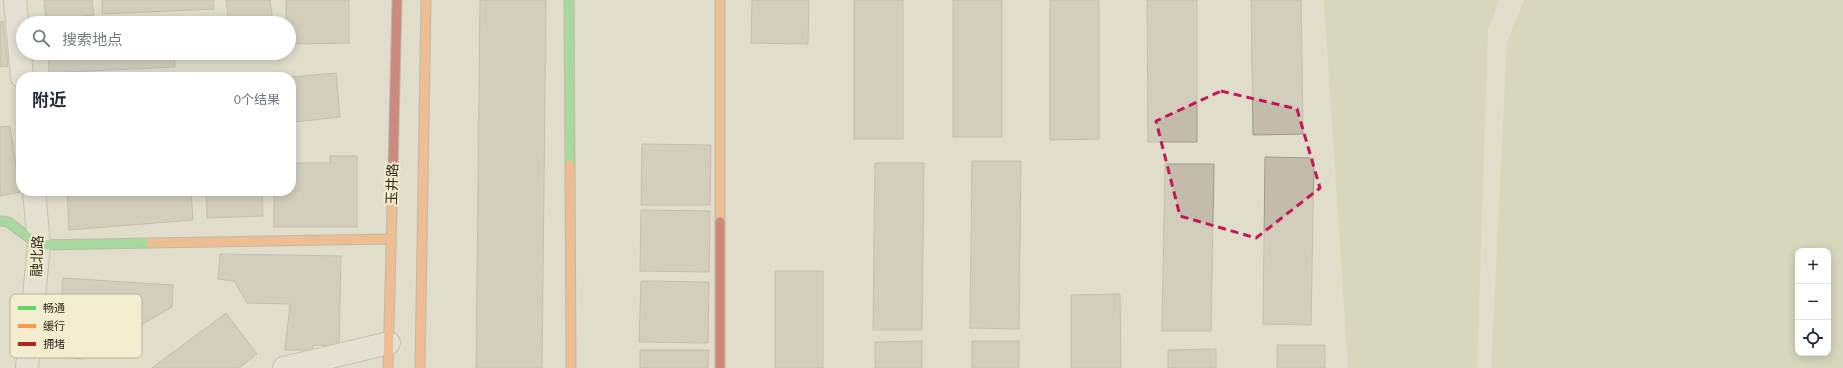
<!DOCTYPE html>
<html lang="zh">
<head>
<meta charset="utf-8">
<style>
  :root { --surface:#fff; --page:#f2f2f3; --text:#1f2937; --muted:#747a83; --line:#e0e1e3 }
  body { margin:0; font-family:"Roboto Serif","Noto Sans SC",serif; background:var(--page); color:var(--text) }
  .controls { position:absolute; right:12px; bottom:12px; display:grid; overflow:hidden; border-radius:8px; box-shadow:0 2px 10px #0003 }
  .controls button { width:36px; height:36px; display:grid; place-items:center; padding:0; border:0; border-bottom:1px solid var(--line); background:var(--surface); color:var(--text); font:20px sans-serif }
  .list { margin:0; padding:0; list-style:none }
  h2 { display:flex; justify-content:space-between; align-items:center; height:52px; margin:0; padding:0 16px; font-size:17px }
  h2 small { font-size:13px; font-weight:400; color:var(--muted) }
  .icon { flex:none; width:22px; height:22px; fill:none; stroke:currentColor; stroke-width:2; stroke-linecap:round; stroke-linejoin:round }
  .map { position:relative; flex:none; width:1843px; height:368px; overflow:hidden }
  .search { position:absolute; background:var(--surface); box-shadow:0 2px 10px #0003; left:16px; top:16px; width:280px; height:44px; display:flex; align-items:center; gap:10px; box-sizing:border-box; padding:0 14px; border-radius:22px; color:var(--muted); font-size:15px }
  .panel { position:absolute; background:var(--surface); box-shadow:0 2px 10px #0003; left:16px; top:72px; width:280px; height:124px; border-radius:16px }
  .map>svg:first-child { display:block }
  .green { fill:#cbd1ad; fill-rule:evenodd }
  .building { fill:#c4bcab; stroke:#a0998a }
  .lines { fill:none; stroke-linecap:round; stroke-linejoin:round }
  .street-casing { stroke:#a5a193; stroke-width:24 }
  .fast-casing { stroke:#959184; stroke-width:11 }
  .slow-casing { stroke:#959184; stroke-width:11 }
  .jam-casing { stroke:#959184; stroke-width:11 }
  .street { stroke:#e9e7db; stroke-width:22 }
  .fast { stroke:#63d668; stroke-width:9 }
  .slow { stroke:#ff974d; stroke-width:9 }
  .jam { stroke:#b3261e; stroke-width:9 }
  .marked { fill:none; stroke:#c2185b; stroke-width:3; stroke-dasharray:8 5; stroke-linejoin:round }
  .labels { text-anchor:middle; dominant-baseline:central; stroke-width:4; stroke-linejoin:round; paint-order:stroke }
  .street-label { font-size:14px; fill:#332b1d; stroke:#f2edcf }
  .key { fill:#f2edcf; stroke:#b9b39a; stroke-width:1 }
  .key-label { font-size:11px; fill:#332b1d }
</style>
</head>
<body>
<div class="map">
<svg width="1843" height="368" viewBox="0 0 1843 368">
  <rect width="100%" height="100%" fill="#e0ddca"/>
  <path class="green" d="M1324,0H1499L1488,30L1477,368H1348Z
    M1524,0H1843V368H1491L1507,43ZM1798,251H1828V353H1798Z"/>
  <path class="building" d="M44,0H92L94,15L46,20Z
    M102,0H213L214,9L102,14Z
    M226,0H270L273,23H229Z
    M286,0H349V43L289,44V23H286Z
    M480,0H546L542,368H476Z
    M752,0H809L808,44L751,43Z
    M854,0H903V139H854Z
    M953,0H1002V137H953Z
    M1050,0H1099V139L1050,140Z
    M1147,0H1197V142H1148Z
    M1251,0H1301L1303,134L1253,135Z
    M172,18L173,23H141V20Z
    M3,21L8,66L0,67V22Z
    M48,53H75V55L108,53H174L175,67L49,73Z
    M336,73L340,117L295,122L291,77Z
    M10,126L20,192L0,196V127Z
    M642,144L711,145L710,205H641Z
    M330,156H357V227H274V191H291V163H330Z
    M1265,157L1314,158L1311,325L1263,324Z
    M972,161H1021L1019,329L970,328Z
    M875,163H924L922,330H873Z
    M1165,164H1214L1211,331H1162Z
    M67,191H191L193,220L69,230Z
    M206,191H262L263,216L207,218Z
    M641,210L710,211L709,272L640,271Z
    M220,254L341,256L339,346L313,345V350H285L290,304L247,303L234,281L218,279Z
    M775,271H823V368H775Z
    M63,278L173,285L172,307L82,359L58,357Z
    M641,281L709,282L708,343L639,342Z
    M1120,294L1121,368H1071V295Z
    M226,313L257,354L239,368H152Z
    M922,341V368H875V342Z
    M972,341H1019V368H972Z
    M1277,345H1325V368H1277Z
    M1216,349V368H1168V350Z
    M640,350H709L708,368H640Z"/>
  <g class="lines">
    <g class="street-casing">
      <path id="street" d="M15,0L22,77
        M27,368L39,245L34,191
        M284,368L389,343"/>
    </g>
    <g class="fast-casing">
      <path id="fast" d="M569,0L570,165
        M0,221L8,222L39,245L151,243"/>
    </g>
    <g class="slow-casing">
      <path id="slow" d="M720,0V222
        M570,165L571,368
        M151,243L390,239
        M388,368L393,168
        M420,368L426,0"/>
    </g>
    <g class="jam-casing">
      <path id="jam" d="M393,168L397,0
        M720,222V368"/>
    </g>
    <use href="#street" class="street"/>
    <use href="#fast" class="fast"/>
    <use href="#slow" class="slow"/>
    <use href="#jam" class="jam"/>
  </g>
  <path d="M0 0H1843V368H0ZM1221,91L1297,109L1320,188L1256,238L1180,216L1156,121Z" fill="#e0ddca" fill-opacity=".55" fill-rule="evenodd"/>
  <path class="marked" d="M1221,91L1297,109L1320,188L1256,238L1180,216L1156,121Z"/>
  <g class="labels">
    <g class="street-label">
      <text transform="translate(392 184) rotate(-88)">玉井路</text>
      <text transform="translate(37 256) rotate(-88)">融北路</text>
    </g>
  </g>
  <rect x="10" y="294" width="132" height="64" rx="6" class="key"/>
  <rect x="18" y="306" width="18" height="4" fill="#63d668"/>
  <rect x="18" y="324" width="18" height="4" fill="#ff974d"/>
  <rect x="18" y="342" width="18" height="4" fill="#b3261e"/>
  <g class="key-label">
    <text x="43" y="312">畅通</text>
    <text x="43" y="330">缓行</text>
    <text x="43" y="348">拥堵</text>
  </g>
</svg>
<div class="controls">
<button>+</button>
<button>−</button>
<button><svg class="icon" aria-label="locate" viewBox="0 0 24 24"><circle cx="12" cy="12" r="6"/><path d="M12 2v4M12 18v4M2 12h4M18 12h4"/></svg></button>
</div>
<div class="search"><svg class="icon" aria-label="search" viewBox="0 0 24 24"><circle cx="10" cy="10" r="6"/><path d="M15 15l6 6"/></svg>搜索地点</div>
<section class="panel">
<h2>附近<small>0个结果</small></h2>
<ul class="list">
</ul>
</section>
</div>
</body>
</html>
